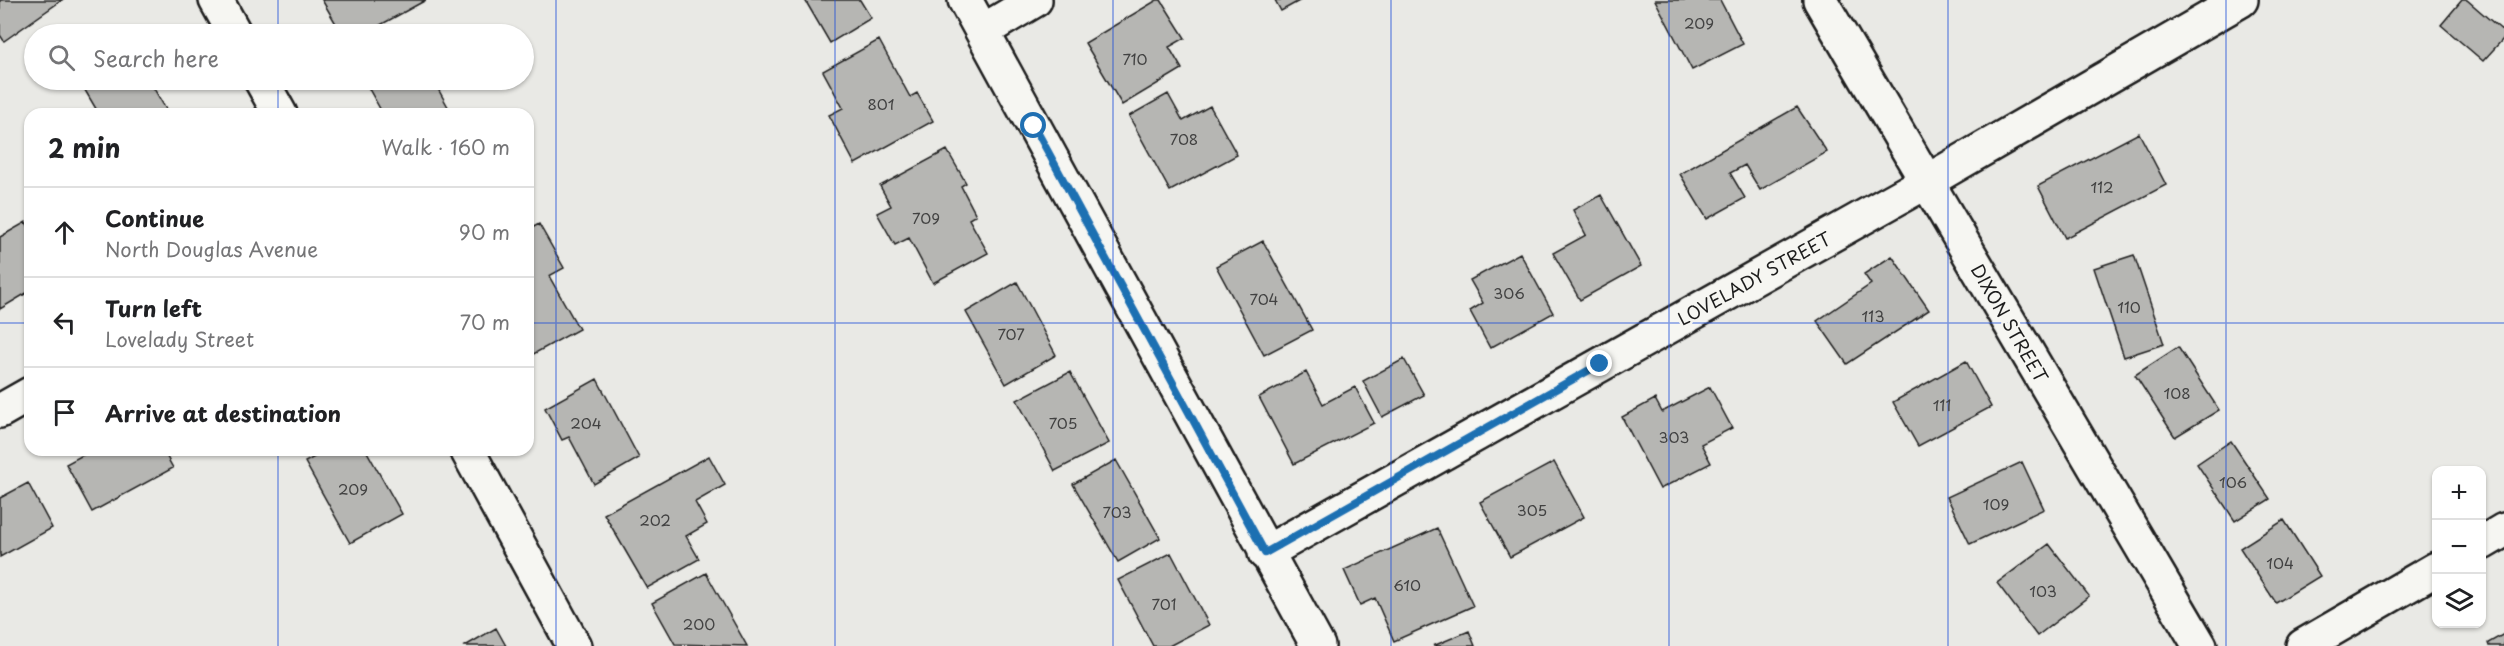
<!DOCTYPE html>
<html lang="en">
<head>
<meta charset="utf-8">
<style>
  :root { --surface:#fff; --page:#f6f6f6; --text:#202124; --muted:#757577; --line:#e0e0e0 }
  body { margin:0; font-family:"Playpen Sans",sans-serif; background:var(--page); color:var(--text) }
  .controls { position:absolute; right:18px; bottom:18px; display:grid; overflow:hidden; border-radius:12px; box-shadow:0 2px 4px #0004 }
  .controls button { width:54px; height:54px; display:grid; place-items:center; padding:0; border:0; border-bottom:2px solid var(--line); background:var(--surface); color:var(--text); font:30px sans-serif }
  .stop { position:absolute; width:18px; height:18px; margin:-14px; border:4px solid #1f6fb2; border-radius:50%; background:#fff }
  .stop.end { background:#1f6fb2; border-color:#fff; box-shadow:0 2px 6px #0008 }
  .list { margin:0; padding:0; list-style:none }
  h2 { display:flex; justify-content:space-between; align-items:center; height:78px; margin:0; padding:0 24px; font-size:26px }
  h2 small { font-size:20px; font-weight:400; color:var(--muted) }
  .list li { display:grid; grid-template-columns:39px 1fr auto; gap:18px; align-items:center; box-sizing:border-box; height:90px; padding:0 24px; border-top:2px solid var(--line) }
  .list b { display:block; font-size:22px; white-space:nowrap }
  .list p { margin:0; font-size:20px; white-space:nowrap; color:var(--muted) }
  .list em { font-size:20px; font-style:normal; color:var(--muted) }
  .icon { flex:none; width:33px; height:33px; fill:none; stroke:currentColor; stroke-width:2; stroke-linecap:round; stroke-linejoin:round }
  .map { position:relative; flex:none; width:2504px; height:646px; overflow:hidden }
  .search { position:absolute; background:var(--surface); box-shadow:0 2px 4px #0004; left:24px; top:24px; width:510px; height:66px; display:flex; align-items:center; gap:15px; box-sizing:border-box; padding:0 21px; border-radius:33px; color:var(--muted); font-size:22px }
  .panel { position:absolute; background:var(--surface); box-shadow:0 2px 4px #0004; left:24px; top:108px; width:510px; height:348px; border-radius:18px }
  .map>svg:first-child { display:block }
  .building { fill:#b6b6b3; stroke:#1c1c1c; stroke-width:1.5 }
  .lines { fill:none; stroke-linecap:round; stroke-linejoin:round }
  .minor-casing { stroke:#1c1c1c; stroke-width:38 }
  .minor { stroke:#f6f6f2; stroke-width:33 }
  .route { stroke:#1f6fb2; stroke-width:8 }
  .grid { fill:none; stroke:#1d4ed8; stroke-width:1.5; stroke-opacity:0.55 }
  .labels { text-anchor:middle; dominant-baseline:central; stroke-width:5; stroke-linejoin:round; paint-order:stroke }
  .number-label { font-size:15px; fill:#424242 }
  .street-label { font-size:18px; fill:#1c1c1c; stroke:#f6f6f2 }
</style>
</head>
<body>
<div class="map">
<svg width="2504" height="646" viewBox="0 0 2504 646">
  <rect width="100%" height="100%" fill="#e9e9e5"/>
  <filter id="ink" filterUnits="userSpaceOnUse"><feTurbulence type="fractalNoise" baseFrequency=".0167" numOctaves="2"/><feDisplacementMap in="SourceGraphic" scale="12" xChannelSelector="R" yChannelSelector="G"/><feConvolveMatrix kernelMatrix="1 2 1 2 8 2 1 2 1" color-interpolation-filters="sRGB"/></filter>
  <g filter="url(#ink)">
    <path class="building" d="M0,0H62L4,41L0,35Z
      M322,0H426L364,34H342Z
      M805,0H860L871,18L830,43Z
      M1157,0H1161L1185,38L1169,47L1182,69L1122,105L1085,43Z
      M1275,0H1301L1281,11Z
      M1655,0H1720L1743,44L1692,70Z
      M2462,0H2467L2504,32V38L2483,61L2441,25Z
      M119,27L124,34H106Z
      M879,40L910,97L917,93L933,121L855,164L829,115L843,108L823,71Z
      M79,80H149L168,113L99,114Z
      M364,80H433L452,114H383Z
      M1168,94L1183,121L1210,106L1237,155L1170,191L1129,116Z
      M1797,107L1827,152L1760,190L1745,165L1730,173L1745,198L1707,219L1680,174Z
      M2139,133L2166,185L2065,238L2038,186Z
      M947,150L966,183L961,186L976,215L969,219L988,253L933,283L909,238L895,245L877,213L891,206L880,186Z
      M1601,195L1641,266L1580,300L1553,253L1586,235L1573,210Z
      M26,222L30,229V291L0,309V237Z
      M539,224L564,268L549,276L579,329L528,357V230Z
      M1263,241L1312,330L1264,355L1216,266Z
      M1520,253L1553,313L1490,348L1470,311L1483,303L1470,280Z
      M2134,255L2164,344L2124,357L2094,268Z
      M1892,256L1929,310L1847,364L1817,321L1871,284L1864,274Z
      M1017,282L1056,355L1006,384L966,312Z
      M2178,347L2219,410L2175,437L2135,375Z
      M1404,359L1424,395L1382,417L1363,381Z
      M1966,361L1991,407L1918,446L1893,402Z
      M1070,372L1109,443L1055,471L1017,400Z
      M1306,372L1323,404L1355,387L1374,423L1294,464L1259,397Z
      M597,379L639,458L594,484L569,437L562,440L545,408Z
      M1710,387L1732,428L1701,444L1711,463L1660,489L1622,417L1655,399L1662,412Z
      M2231,441L2270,499L2235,521L2197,464Z
      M92,450H163L173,468L92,512L66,464Z
      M327,450H366L402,514L350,543L305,462Z
      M709,456L725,485L695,502L707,524L686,536L699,559L647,588L604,514Z
      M1116,460L1160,538L1118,562L1073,484Z
      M1554,462L1584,517L1510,557L1480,502Z
      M2022,462L2044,509L1970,544L1947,497Z
      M28,483L52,528L0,557V498Z
      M2284,520L2320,576L2276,603L2240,548Z
      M1437,528L1473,606L1394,641L1375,598L1360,605L1344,570Z
      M2049,544L2089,596L2037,636L1997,583Z
      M1171,553L1209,625L1169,646H1153L1118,580Z
      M706,573L747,646L675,644L652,603Z
      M496,628L506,646H465Z
      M1469,631L1475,646H1433Z
      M2504,634V646H2489L2488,643Z"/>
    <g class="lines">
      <g class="minor-casing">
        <path id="minor" d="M216,0L235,34
          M965,0L1318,646
          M1820,0L2200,646
          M983,31L1035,0
          M261,80L280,114
          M0,411L30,394
          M467,450L574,646
          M2482,543L2504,530
          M1265,553L1926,182L2241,0
          M2303,646L2436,569"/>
      </g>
      <use href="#minor" class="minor"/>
    </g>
  </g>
  <g class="lines" filter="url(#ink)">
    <path class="route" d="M1034,126L1265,553L1600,364"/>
  </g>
  <path class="grid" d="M278,0V34M556,0V646M835,0V646M1113,0V646M1391,0V646M1669,0V646M1948,0V646M2226,0V646M278,80V114M0,323H30M528,323H2504M278,450V646"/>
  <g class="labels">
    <g class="number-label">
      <text x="1699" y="22">209</text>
      <text x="1135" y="58">710</text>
      <text x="881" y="103">801</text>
      <text x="1184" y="138">708</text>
      <text x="2102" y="186">112</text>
      <text x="926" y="217">709</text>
      <text x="1509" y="292">306</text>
      <text x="1264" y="298">704</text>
      <text x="2129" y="306">110</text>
      <text x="1873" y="315">113</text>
      <text x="1011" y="333">707</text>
      <text x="2177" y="392">108</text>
      <text x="1942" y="404">111</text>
      <text x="586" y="422">204</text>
      <text x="1063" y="422">705</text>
      <text x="1674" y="436">303</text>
      <text x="2233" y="481">106</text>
      <text x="353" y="488">209</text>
      <text x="1996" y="503">109</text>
      <text x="1532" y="509">305</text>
      <text x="1117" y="511">703</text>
      <text x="655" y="519">202</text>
      <text x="2280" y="562">104</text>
      <text x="1407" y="584">610</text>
      <text x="2043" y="590">103</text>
      <text x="1164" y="603">701</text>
      <text x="699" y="623">200</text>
    </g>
    <g class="street-label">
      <text transform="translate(1754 278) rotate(-29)">LOVELADY STREET</text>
      <text transform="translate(2010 323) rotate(60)">DIXON STREET</text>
    </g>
  </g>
</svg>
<div class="controls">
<button>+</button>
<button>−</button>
<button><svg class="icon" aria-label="layers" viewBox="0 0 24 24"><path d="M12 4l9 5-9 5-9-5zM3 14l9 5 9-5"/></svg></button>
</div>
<div class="stop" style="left:1034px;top:126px"></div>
<div class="stop end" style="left:1600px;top:364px"></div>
<div class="search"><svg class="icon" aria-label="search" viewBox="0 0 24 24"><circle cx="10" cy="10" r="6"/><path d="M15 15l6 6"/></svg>Search here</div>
<section class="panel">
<h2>2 min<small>Walk · 160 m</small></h2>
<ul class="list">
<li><svg class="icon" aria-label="ahead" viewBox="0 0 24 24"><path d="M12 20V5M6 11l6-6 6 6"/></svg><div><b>Continue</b><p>North Douglas Avenue</p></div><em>90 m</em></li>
<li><svg class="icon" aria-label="left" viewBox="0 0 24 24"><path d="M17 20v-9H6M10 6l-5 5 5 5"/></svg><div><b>Turn left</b><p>Lovelady Street</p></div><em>70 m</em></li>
<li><svg class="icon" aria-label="arrive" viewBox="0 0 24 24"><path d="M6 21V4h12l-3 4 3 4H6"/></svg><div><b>Arrive at destination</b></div></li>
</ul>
</section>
</div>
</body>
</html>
